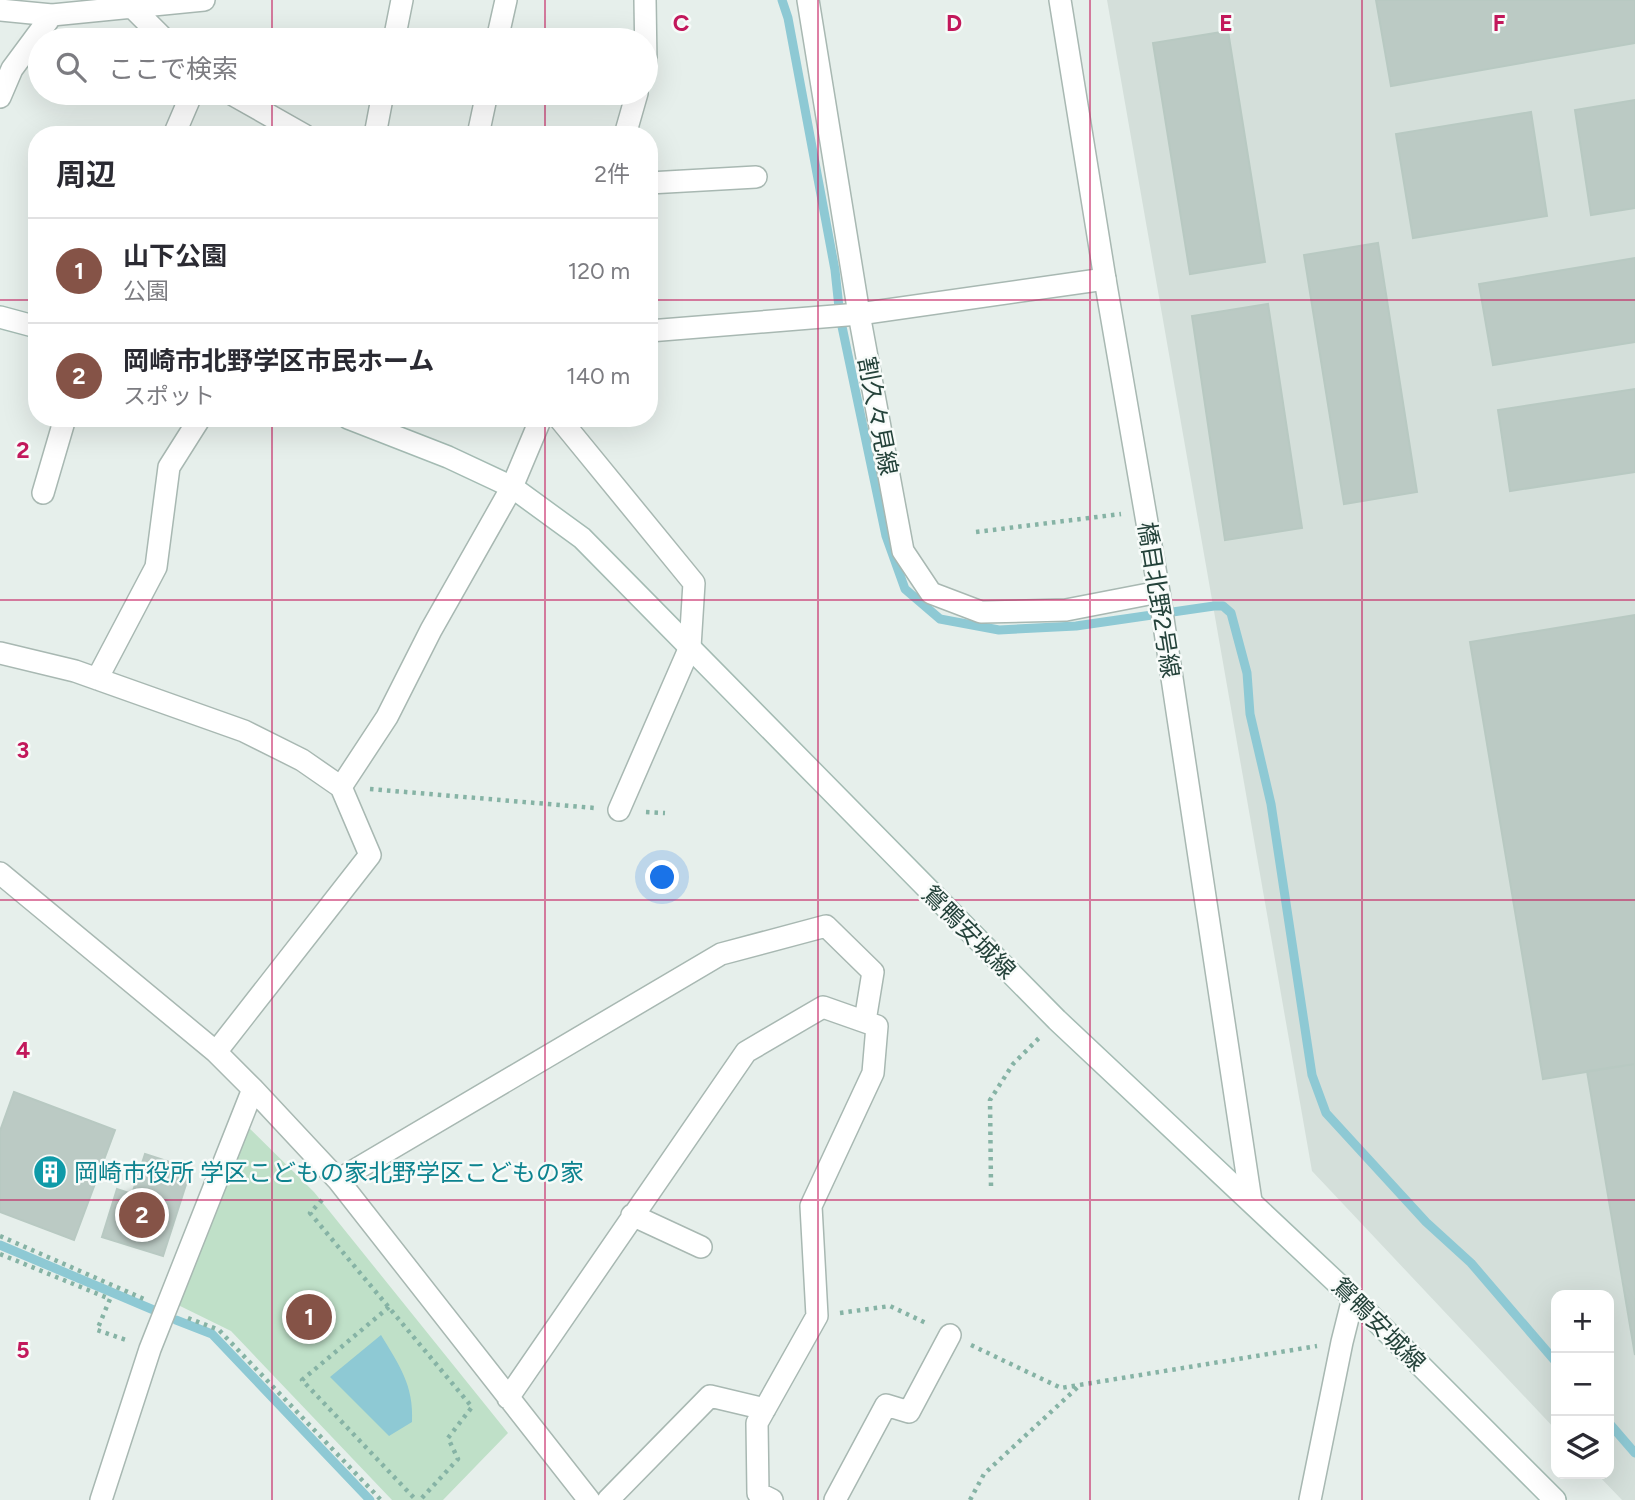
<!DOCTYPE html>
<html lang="ja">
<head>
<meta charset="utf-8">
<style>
  :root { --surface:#fff; --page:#f2f2f3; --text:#2b2b33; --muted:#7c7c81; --line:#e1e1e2; --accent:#855347 }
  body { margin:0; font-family:Figtree,"Noto Sans JP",sans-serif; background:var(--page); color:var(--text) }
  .controls { position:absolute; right:21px; bottom:21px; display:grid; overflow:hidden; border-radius:14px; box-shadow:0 7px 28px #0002 }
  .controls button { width:63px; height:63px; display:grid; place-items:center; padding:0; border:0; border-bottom:2px solid var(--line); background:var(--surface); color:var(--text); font:35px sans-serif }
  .you { position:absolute; left:663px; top:878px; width:24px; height:24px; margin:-18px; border:5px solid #fff; border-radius:50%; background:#1a73e8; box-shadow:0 0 0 10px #1a73e833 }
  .badge { display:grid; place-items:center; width:46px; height:46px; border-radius:50%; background:var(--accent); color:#fff; font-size:23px; font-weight:700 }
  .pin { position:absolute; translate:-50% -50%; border:4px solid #fff; box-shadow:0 2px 7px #0006 }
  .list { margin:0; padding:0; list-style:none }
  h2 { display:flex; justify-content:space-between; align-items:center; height:91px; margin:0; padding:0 28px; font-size:30px }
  h2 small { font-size:23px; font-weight:400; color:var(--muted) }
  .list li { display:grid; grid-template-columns:46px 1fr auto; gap:21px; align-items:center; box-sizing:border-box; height:105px; padding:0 28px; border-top:2px solid var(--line) }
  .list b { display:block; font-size:26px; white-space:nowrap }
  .list p { margin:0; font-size:23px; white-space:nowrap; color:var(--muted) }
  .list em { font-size:23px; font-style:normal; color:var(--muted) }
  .icon { flex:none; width:38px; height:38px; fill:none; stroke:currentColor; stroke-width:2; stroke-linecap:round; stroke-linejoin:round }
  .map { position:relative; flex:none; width:1635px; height:1500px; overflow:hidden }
  .search { position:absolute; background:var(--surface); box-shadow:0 7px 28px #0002; left:28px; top:28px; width:630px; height:77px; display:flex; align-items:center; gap:18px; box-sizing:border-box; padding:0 24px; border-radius:38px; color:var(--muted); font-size:26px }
  .panel { position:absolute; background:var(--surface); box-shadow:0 7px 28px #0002; left:28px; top:126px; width:630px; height:301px; border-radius:28px }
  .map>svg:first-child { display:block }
  .built { fill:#d4dfda }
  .green { fill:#bfe0c8 }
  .water { fill:#8ec9d4 }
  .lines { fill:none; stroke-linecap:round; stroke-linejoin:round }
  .stream { stroke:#8ec9d4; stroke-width:9 }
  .building { fill:#bbcac4; stroke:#b8c9c2; stroke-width:2 }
  .minor-casing { stroke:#a8b8b2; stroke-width:24 }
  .tertiary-casing { stroke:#a8b8b2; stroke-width:24 }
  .secondary-casing { stroke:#a4bbb3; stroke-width:24 }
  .path { stroke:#86b3a5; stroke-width:4.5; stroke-dasharray:3.5 5; stroke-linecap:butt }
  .minor { stroke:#fff; stroke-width:21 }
  .tertiary { stroke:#fff; stroke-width:21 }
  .secondary { stroke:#fff; stroke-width:21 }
  .grid { fill:none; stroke:#c2185b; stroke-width:2; stroke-opacity:0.55 }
  .labels { text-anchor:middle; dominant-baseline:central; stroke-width:5; stroke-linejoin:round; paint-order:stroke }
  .street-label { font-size:24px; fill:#24423a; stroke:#f7fbf9 }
  .culture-label { font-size:24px; fill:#0d838f; stroke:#f7fbf9; text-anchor:start }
  .grid-label { font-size:23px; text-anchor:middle; font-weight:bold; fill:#c2185b; stroke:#f7fbf9; stroke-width:5; stroke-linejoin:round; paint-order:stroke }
</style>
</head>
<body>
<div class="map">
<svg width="1635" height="1500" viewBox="0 0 1635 1500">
  <rect width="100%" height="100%" fill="#e6efeb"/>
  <path class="built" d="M1107,0H1635V1500H1622L1597,1474H1609V1295H1556V1430L1312,1171Z"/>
  <path class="green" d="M239,1118L314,1192L508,1433L443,1500H392L231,1331L176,1304Z"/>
  <path class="water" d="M381,1335C399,1365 414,1385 412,1422L389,1436L330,1377Z"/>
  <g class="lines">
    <path class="stream" d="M782,0L788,18L835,270L840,317L886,536L905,589L940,619L999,630L1076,626L1214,606H1223L1231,613L1247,673L1250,714L1271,804L1312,1075L1326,1113L1426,1222L1471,1263L1556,1362
      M0,1245L156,1311
      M176,1320L212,1334L370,1500
      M1609,1423L1635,1453"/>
  </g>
  <path class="building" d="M1376,0H1635V43L1391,86Z
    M1228,31L1265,262L1190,274L1153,43Z
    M1635,100V208L1591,215L1575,110Z
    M1531,112L1547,216L1413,238L1396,134Z
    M1378,243L1417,492L1344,504L1304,255Z
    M1635,258V342L1493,365L1479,284Z
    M1268,304L1302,528L1225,540L1192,316Z
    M1635,389V472L1510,491L1498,410Z
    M1635,615V1064L1543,1079L1470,642Z
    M1635,1064V1355L1587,1071Z
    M14,1092L115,1130L74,1240L0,1212V1131Z
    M145,1154L191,1169L163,1256L102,1237L117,1189L132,1194Z"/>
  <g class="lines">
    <g class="minor-casing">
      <path id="minor" d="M645,0L646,63
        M132,7L165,40
        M0,10L52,15
        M394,40L402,0
        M497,40L506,0
        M230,93L304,135
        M0,97L12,69L52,15L204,0
        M174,135L192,93
        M375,135L383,93
        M478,135L487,93
        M625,135L637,93
        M649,183L756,177
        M649,331L859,314L1105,279
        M559,418L694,583L690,647L619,810
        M43,493L65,418
        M0,653L75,671L244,731L302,760L341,787L387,717L431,630L512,487L541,418
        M97,679L156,567L169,467L200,418
        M0,873L216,1052L253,1089L338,1180L589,1500
        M216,1052L370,855L341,787
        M338,1180L721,954L826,926L873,972L865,1021
        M632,1215L701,1247
        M508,1398L746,1052L823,1007L877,1026L873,1073L811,1206L817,1316L757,1423L758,1493L772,1500
        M101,1500L150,1349L253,1089
        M608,1500L710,1396L765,1409
        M835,1500L886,1405L909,1412L950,1335
        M1310,1500L1342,1342L1353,1298"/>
    </g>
    <g class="tertiary-casing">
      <path id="tertiary" d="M808,0L859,314L903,551L931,593L981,612L1066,610L1159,592
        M1060,0L1105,279L1159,592L1251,1201"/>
    </g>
    <g class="secondary-casing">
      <path id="secondary" d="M0,317L37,327
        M348,418L448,457L512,487L582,538L1057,1020L1353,1298L1555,1500"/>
    </g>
    <path class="path" d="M976,532L1121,514
      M370,789L595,808
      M646,812L665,813
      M991,1186L990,1100L1013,1064L1039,1038
      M322,1200L310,1213L472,1407L448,1438L458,1459L420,1500
      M0,1236L144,1299
      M0,1254L110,1299L97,1330L126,1340
      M389,1307L302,1380L416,1500
      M840,1313L890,1306L928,1324
      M188,1318L219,1330L381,1500
      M971,1345L1061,1388L1317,1346
      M970,1500L984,1474L1079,1386"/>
    <use href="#minor" class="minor"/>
    <use href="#tertiary" class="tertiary"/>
    <use href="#secondary" class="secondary"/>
  </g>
  <path class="grid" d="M272,0V40M545,0V40M818,0V1500M1090,0V1500M1362,0V1500M272,93V135M545,93V135M0,300H37M649,300H1635M272,418V1500M545,418V1500M0,600H1635M0,900H1635M0,1200H1635"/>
  <defs>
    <g id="building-disc" transform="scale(1.75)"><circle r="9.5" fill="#0f9aa8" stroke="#f7fbf9"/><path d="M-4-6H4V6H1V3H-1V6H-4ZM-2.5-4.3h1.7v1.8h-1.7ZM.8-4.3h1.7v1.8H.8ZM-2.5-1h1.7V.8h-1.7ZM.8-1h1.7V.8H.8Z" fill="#fff"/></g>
  </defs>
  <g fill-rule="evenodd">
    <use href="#building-disc" x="50" y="1172"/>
  </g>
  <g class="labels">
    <g class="street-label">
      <text transform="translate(878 416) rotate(79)">割久々見線</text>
      <text transform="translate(1159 600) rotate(81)">橋目北野2号線</text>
      <text transform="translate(969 932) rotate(45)">鴛鴨安城線</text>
      <text transform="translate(1379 1324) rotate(45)">鴛鴨安城線</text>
    </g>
    <g class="culture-label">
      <text x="74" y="1172">岡崎市役所 学区こどもの家北野学区こどもの家</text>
    </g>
  </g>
  <g class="grid-label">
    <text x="681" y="31">C</text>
    <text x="954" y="31">D</text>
    <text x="1226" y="31">E</text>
    <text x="1499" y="31">F</text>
    <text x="23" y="458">2</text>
    <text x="23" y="758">3</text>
    <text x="23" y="1058">4</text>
    <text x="23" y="1358">5</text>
  </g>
</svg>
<div class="controls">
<button>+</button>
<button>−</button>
<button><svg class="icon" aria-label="layers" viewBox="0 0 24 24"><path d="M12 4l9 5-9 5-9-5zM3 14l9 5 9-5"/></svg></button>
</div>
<div class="you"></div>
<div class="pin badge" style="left:309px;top:1317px">1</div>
<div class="pin badge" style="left:142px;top:1215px">2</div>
<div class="search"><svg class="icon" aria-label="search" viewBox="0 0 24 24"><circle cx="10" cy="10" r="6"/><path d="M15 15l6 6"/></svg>ここで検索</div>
<section class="panel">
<h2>周辺<small>2件</small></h2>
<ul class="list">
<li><span class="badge">1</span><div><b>山下公園</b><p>公園</p></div><em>120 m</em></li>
<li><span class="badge">2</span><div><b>岡崎市北野学区市民ホーム</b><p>スポット</p></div><em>140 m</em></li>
</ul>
</section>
</div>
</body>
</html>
